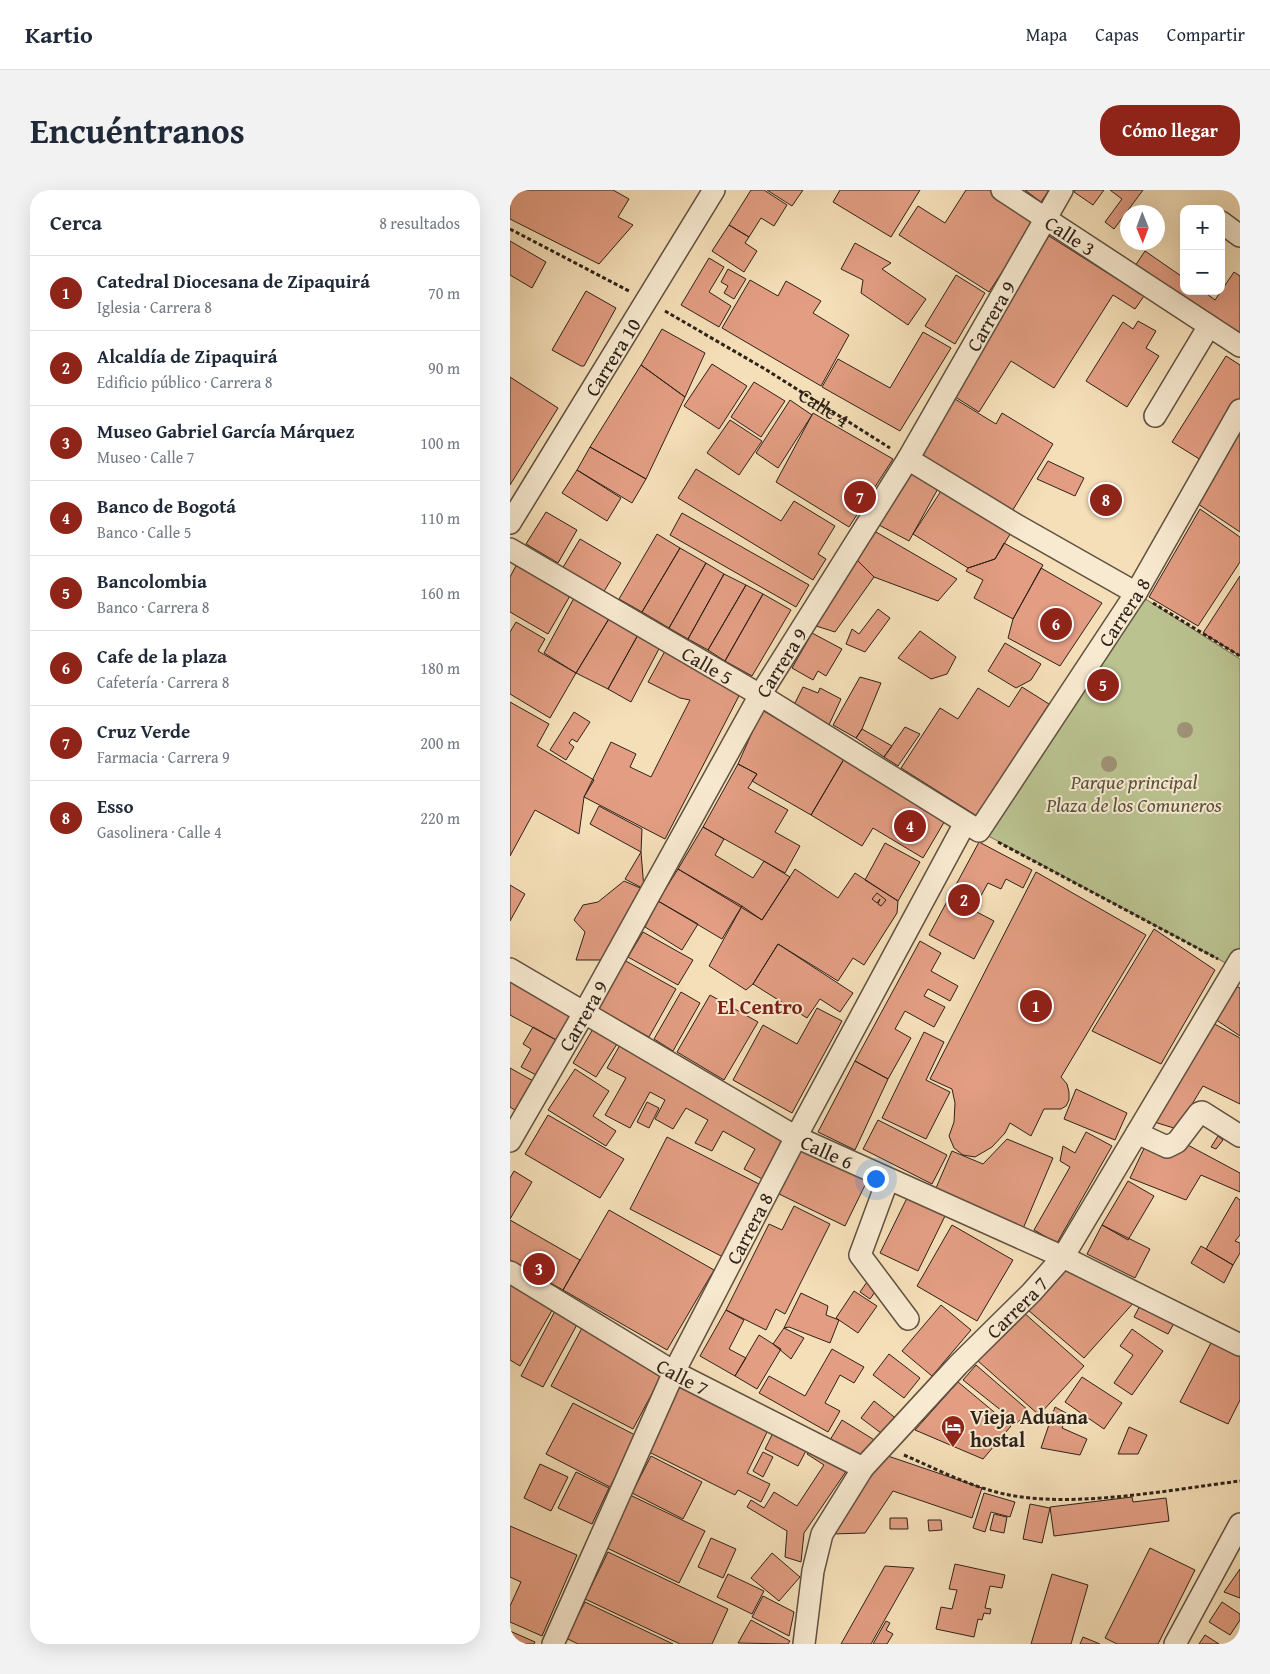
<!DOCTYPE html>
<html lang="es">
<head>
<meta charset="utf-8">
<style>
  :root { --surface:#fff; --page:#f2f2f3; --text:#1f2937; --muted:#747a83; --line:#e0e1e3; --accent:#8f2418 }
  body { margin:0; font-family:"Gentium Book Plus",serif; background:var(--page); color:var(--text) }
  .controls { position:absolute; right:15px; top:15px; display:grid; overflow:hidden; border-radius:10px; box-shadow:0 5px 20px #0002 }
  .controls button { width:45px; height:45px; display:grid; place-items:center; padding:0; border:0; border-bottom:1px solid var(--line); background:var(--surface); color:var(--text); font:25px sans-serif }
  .compass { position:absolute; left:610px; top:15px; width:45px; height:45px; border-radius:50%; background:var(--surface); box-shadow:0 5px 20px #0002; rotate:179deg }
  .you { position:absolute; left:365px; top:988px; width:18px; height:18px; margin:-12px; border:4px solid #fff; border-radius:50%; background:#1a73e8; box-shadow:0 0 0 8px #1a73e833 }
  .badge { display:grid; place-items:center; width:32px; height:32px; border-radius:50%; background:var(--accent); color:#fff; font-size:16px; font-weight:700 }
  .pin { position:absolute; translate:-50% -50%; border:2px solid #fff; box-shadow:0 1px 5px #0006 }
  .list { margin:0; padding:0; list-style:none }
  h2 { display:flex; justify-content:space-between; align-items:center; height:65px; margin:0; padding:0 20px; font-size:21px }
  h2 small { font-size:16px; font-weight:400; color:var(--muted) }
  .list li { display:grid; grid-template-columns:32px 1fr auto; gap:15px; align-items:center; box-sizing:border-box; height:75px; padding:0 20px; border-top:1px solid var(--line) }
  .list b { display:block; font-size:19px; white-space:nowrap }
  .list p { margin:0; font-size:16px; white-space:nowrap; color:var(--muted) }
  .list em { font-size:16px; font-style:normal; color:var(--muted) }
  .map { position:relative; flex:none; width:730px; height:1454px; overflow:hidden; border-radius:20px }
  header { display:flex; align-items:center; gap:30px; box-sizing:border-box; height:70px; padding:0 25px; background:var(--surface); border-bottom:1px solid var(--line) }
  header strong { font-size:24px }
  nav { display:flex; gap:28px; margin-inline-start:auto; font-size:18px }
  .intro { display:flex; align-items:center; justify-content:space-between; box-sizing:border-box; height:120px; padding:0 30px }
  h1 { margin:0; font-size:35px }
  .button { padding:12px 22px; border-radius:20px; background:var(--accent); color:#fff; font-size:18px; font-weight:700 }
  main { display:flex; gap:30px; padding:0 30px }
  aside { flex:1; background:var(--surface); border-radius:20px; box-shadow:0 5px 20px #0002 }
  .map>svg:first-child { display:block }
  .green { fill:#bac290; stroke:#747254 }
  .building { fill:#e29d82; stroke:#2e2219 }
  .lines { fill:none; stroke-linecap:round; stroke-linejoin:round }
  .minor-casing { stroke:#605141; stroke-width:24 }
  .path { stroke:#2e2219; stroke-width:3; stroke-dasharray:4 2.5; stroke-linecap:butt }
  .minor { stroke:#f8ead1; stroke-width:21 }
  .tree { fill:#9f9174 }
  .labels { text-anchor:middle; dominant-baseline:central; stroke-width:4; stroke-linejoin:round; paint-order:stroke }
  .street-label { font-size:20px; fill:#2e2219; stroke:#f8ead1 }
  .park-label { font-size:20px; font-style:italic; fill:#58523d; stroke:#f8ead1 }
  .poi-label { font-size:20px; font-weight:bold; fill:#2e2219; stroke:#f8ead1; text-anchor:start }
  .neighbourhood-label { font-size:21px; font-weight:bold; fill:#7a1f14; stroke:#f8ead1 }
</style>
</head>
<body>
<header>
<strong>Kartio</strong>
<nav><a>Mapa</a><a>Capas</a><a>Compartir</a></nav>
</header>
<div class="intro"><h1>Encuéntranos</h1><a class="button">Cómo llegar</a></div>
<main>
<aside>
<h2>Cerca<small>8 resultados</small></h2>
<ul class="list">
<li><span class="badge">1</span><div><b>Catedral Diocesana de Zipaquirá</b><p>Iglesia · Carrera 8</p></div><em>70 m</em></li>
<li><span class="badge">2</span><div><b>Alcaldía de Zipaquirá</b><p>Edificio público · Carrera 8</p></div><em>90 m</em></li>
<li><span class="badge">3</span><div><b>Museo Gabriel García Márquez</b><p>Museo · Calle 7</p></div><em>100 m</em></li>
<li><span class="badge">4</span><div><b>Banco de Bogotá</b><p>Banco · Calle 5</p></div><em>110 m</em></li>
<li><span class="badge">5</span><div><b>Bancolombia</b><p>Banco · Carrera 8</p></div><em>160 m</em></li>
<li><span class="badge">6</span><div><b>Cafe de la plaza</b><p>Cafetería · Carrera 8</p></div><em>180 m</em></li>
<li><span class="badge">7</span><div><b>Cruz Verde</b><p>Farmacia · Carrera 9</p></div><em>200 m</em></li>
<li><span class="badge">8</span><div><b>Esso</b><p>Gasolinera · Calle 4</p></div><em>220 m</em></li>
</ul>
</aside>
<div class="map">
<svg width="730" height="1454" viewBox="0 0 730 1454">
  <rect width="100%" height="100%" fill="#f5dfb8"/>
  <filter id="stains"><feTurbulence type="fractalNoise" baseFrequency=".004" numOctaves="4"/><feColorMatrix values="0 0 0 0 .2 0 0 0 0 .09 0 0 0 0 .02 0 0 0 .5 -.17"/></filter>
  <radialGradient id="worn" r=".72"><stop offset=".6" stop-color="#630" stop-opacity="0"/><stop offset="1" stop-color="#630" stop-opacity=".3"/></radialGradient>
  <path class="green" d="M626,403L730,469V770L725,778L469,641Z"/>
  <path class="building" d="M0,0H103L119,9L108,27L123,35L89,74L0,29Z
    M241,0H254L277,15L264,36L251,28L239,47L219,35Z
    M257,0H293L282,16Z
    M330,0H410L381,47L323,12Z
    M456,0H483L527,28L479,102L389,45L408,16L435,33Z
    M515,0H539L531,12Z
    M565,0H594L583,15L564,2Z
    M600,0H633L604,39L595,32L612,9Z
    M219,35L239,47L235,53L247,61L234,82L202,61Z
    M539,46L634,106L625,119L603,105L544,198L501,171L469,222L439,203Z
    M0,51L36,72L22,98L0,85Z
    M345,53L381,73L372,79L416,109L398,135L351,103L353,90L331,79Z
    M635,61L674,88V101H693L705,110L724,82L730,86V149L625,76Z
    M199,68L214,77L199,102L221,116L209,137L171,115Z
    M218,79L236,89L224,109L214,103L218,96L211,92Z
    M446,85L475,103L445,154L415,136Z
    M240,90L268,106L276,91L311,111L303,123L339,145L311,196L212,138Z
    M76,101L106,118L74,176H71L42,160Z
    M628,131L646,141L636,158L649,166L617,217L576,191L613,132L623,139Z
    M152,139L195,163L175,207L131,175Z
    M413,142L441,158L390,241L312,197L328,169L380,198Z
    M716,166L730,175V208L691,270L662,252Z
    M202,174L237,196L209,239L174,216Z
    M131,175L175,207L136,289L80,257Z
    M0,187L48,218L0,295Z
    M244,192L275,211L251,247L221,227Z
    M445,209L486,234L492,223L543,254L501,323L409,267Z
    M280,210L302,225L268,278L246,263Z
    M303,223L383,269L339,337L266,292Z
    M220,230L252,251L229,285L197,263Z
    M730,232V342L685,312Z
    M80,257L136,289L122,313L67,280Z
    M538,271L574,288L565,306L527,289Z
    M401,278L430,295L399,351L369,335Z
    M186,279L271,331L284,311L325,336L308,364L316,369L303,390L168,308Z
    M67,280L111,308L97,331L52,303Z
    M433,298L502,341L485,369L458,378L403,344Z
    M690,319L730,347V372L688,436L639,407Z
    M36,322L67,340L48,373L16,354Z
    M172,323L299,395L286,417L160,345Z
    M366,342L447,389L428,411L364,387L346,369Z
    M147,344L170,358L132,422L109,409Z
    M70,349L111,373L93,403L52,379Z
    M494,353L533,375L503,429L464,408L473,390L456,381L458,378L485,369Z
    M170,358L196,373L159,438L132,422Z
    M346,369L364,387L325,442L303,435Z
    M196,373L214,384L178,449L159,438Z
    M7,374L61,404L38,444L0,422V387Z
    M531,378L592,413L550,476L498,448L503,429Z
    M214,384L236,395L198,460L178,449Z
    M730,386V466L693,443Z
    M236,395L253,404L215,471L198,460Z
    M253,404L281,420L242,486L215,471Z
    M64,408L100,427L66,483L34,463Z
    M368,419L380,428L355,462L336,454L342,439L349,444Z
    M100,427L129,443L98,499L66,483Z
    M6,432L35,449L28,461L66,483L40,528L0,504V442Z
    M410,441L446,467L437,484L421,489L388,468Z
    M129,443L151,455L121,512L98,499Z
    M302,443L332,459L316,486L308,481L303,490L282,478Z
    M495,453L531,474L521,490L506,498L478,481Z
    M155,461L232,500L155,649L74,607L101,552L126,564L120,577L141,587L180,510L170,508L138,492Z
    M350,487L371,493L352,539L346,548L323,535Z
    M293,497L308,503L310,498L331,509L318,537L283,517Z
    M512,497L539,514L467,626L391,578L430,518L448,529L468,498L499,517Z
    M0,512L39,534L27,556L84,590L74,607L69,644L25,620L0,666Z
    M252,520L334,569L301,625L242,591L247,584L228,574Z
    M64,522L80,532L67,552L62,549L59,553L64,557L56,570L40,560Z
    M395,537L410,544L388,576L374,567Z
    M352,539L382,556L374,567L346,548Z
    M334,569L436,629L413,668L363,638L352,656L301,625Z
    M228,574L247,584L238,598L278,620L265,642L290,656L275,683L193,637Z
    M89,616L132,639L131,662L80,634Z
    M193,637L214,649L205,665L243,688L254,671L280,687L252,730L168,679Z
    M469,652L522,680L513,698L496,689L491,699L478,693L463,720L484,731L464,769L419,745Z
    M375,653L410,672L388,711L355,690Z
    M131,662L134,699L115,689Z
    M168,679L232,716L212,749L148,711Z
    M285,679L328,708L345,683L388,711L387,723L354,775L343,768L328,791L268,754L243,794L236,800L199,776L232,716L252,730Z
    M526,682L636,745L551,887L557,894L559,902V910L556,916L551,919H534L521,946L500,933L495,943L482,957L465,967L453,965L444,958L439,946L444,932L445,913L442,899L420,889Z
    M114,691L135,700L98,770H66L75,742L64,730L73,715L88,712Z
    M0,695L15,704L0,731Z
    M367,703L376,710L371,716L368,714L370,709L367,713L362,709Z
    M148,711L188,734L172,760L135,737Z
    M644,739L705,780L651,874L582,841Z
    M133,742L183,770L168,795L118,767Z
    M410,751L431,763L421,781L448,796L440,811L418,799L414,806L435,817L424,837L395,821L385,839L401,848L378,889L345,871Z
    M268,754L343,803L330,822L310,809L297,828L243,794Z
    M114,770L166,799L139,847L87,818Z
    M0,790L62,825L48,851L0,825Z
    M726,796L730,798V846L705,829Z
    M171,802L190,813L163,861L144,849Z
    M200,805L248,832L214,890L167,862Z
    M307,818L332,831L282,923L223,890L253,835L287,854Z
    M699,831L730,848V914L693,896L667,939L641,931Z
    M23,837L48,851L28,886L11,877L21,859L13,854Z
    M83,839L107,854L86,887L63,873Z
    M414,842L434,852L416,890L440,902L416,949L372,928Z
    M110,855L279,949L256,991L234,979L245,959L213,941L202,961L185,953L198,930L176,918L163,939L145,929L155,910L140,902L120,938L95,925L116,888L97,878Z
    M345,871L378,889L345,960L308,942Z
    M0,878L25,892L8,922L0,917Z
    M65,879L99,901L83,926L106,941L96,956L38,920Z
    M566,899L617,923L605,950L554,929Z
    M137,912L149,918L139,938L127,932Z
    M38,925L114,969L90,1008L15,964Z
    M368,930L437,965L422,994L353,959Z
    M576,942L602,956L547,1053L524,1040L560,977L550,971L553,956L565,963Z
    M708,946L713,950L706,959L701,957Z
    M157,947L251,995L213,1067L120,1019Z
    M497,949L543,968L512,1041L423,1005L442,961L473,974Z
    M638,950L674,953L730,983V1002L691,985L676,1010L620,988Z
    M291,956L358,989L335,1036L267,1003Z
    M4,981L22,992L0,1029V988Z
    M618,991L644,1006L618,1050L592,1035Z
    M726,1007L730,1010V1045L725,1051L730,1053V1063L723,1075L696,1059Z
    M397,1008L435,1026L408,1081L370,1063Z
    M284,1016L320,1034L275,1124L266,1119L256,1140L216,1120L259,1034L272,1040Z
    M99,1020L204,1080L157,1160L53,1100Z
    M0,1030L70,1070L53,1100L0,1070Z
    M442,1035L503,1070L467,1131L407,1096Z
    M592,1035L640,1059L625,1088L577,1064Z
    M691,1056L723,1075L714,1093L681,1073Z
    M562,1074L626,1110L574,1168L518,1120Z
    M0,1092L44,1117L10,1176L0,1170Z
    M357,1092L367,1099L360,1109L350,1102Z
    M344,1101L367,1116L348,1143L326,1128Z
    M291,1103L318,1116L316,1125L329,1130L320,1153L279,1137L274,1138Z
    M633,1110L667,1128L658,1144L624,1127Z
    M431,1115L461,1140L422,1186L392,1161Z
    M46,1119L69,1131L33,1197L11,1186Z
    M216,1120L234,1130L219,1159L236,1168L225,1186L190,1166Z
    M513,1122L574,1176L529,1225L468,1171Z
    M72,1138L154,1181L123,1239L41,1196Z
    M274,1138L294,1148L281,1169L263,1154Z
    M622,1139L653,1161L622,1205L604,1193L623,1165L610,1156Z
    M249,1145L271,1159L247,1199L225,1186Z
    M702,1151L730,1164V1210L718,1234L670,1212Z
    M322,1159L354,1177L344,1193L330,1185L315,1213L330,1221L318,1242L249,1203L259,1186L295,1206Z
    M379,1164L410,1188L394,1208L363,1185Z
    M466,1175L519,1221L507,1233L453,1190Z
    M572,1187L612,1213L594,1239L555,1212Z
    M172,1192L260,1236L237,1283L260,1294L251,1312L228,1300L225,1305L137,1261Z
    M448,1192L501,1236L473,1269L405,1240Z
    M364,1211L388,1230L375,1246L351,1228Z
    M63,1213L127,1246L100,1297L36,1264Z
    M545,1217L558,1224L552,1238L577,1249L570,1265L531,1258Z
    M332,1230L366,1251L353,1271L320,1250Z
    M619,1237L637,1245L628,1264H608Z
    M265,1239L298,1257L288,1276L255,1259Z
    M303,1256L339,1277L294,1343L291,1372L275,1367L277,1341L237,1317L241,1310L254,1318L264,1302L287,1316L314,1275L297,1264Z
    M253,1262L263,1267L253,1287L243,1281Z
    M375,1265L472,1298L462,1328L383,1301L355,1343L322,1344Z
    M141,1266L192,1292L173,1329L122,1303Z
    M30,1274L58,1287L41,1321L14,1308Z
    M66,1282L99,1298L82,1334L48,1318Z
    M474,1303L505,1312L500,1327L481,1322L475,1342L463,1338Z
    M120,1305L195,1341L169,1393L95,1357Z
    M622,1307L623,1312L656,1308L659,1331L544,1346L540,1317Z
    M520,1314L540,1318L532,1353L513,1349Z
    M484,1324L497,1327L494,1343L480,1340Z
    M380,1328H397L398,1339H380Z
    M418,1330H431L432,1340L419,1341Z
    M0,1336L67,1365L32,1446L0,1432V1416L11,1392L0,1387Z
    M201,1348L226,1359L213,1388L188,1377Z
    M640,1358L685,1380L648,1454H607L595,1448Z
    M98,1362L218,1419L202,1454H170L75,1409Z
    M262,1363L290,1387L269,1411L241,1388Z
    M445,1374L495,1385L492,1398L480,1396L475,1418L481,1419L480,1424L474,1423L472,1430L468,1429L464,1447L426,1439L431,1417L442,1419L447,1400L439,1399Z
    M375,1376L404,1378L361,1454H331Z
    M730,1379V1408L714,1402Z
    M218,1384L254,1401L242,1424L207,1407Z
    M542,1384L578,1395L561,1454H521Z
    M253,1406L284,1422L279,1446L242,1427Z
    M75,1412L163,1454H68L56,1448Z
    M712,1412L730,1424V1430L720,1445L699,1432Z
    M241,1430L280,1451L278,1454L228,1453Z
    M376,1431L380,1433L376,1440L383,1444L377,1454H363Z
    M0,1441L25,1452L24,1454H0Z
    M695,1445L709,1454H689Z
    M573,1447L590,1454H570Z"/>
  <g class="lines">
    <g class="minor-casing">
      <g id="minor">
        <path id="s2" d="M492,0L730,156"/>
        <path d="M711,32L730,46"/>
        <path d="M645,226L699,136"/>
        <path d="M398,269L508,336L626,403"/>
        <path id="s3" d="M0,333L204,0"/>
        <path id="s4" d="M0,359L250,505L469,641L626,403L730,220"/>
        <path id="s5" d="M0,779L286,947L553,1067L730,1155"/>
        <path d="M627,943L657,957L667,952L689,923L692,922L730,946"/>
        <path id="s6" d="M0,951L74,823L250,505L398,269L552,0"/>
        <path d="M378,989L350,1065L398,1129"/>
        <path id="s7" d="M0,1082L164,1182L353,1278"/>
        <path id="s8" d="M43,1454L164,1182L286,947L455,633"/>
        <path id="s9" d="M294,1454L303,1381L312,1344L353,1278L448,1175L521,1103L553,1067L730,770"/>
        <path d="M665,1454L730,1334"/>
      </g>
    </g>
    <g class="path">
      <path d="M0,39L119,101"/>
      <path id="s1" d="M155,121L255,179L380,258"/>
      <path d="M643,413L730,466"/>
      <path d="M488,652L708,769"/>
      <path d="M394,1265C422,1277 451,1292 479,1300C549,1322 657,1300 730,1291"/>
    </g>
    <use href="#minor" class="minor"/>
  </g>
  <g class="tree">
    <circle cx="675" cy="540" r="8"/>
    <circle cx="599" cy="574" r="8"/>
  </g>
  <defs>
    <g id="hotel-pin" transform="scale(1.25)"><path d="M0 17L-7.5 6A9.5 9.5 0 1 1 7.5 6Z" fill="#8f2418" stroke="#f8ead1"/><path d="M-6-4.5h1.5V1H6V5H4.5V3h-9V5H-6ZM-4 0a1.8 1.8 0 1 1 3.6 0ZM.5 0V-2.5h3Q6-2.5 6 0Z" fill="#fff"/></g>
  </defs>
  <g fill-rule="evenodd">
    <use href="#hotel-pin" x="443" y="1237"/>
  </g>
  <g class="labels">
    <g class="street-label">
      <text stroke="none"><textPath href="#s2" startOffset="82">Calle 3</textPath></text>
      <text stroke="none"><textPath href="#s6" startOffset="955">Carrera 9</textPath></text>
      <text stroke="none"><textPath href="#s3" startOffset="195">Carrera 10</textPath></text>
      <text stroke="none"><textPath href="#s1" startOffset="186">Calle 4</textPath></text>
      <text stroke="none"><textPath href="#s4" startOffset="810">Carrera 8</textPath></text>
      <text stroke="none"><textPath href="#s6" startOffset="550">Carrera 9</textPath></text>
      <text stroke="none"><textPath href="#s4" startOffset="229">Calle 5</textPath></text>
      <text stroke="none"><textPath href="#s6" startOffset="145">Carrera 9</textPath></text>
      <text stroke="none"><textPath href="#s5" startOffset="366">Calle 6</textPath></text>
      <text stroke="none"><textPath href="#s8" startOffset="460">Carrera 8</textPath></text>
      <text stroke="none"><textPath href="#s9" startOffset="412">Carrera 7</textPath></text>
      <text stroke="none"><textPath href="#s7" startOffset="202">Calle 7</textPath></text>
    </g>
    <g class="park-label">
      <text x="624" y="591">Parque principal<tspan x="624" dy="23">Plaza de los Comuneros</tspan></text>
    </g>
    <g class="poi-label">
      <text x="460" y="1226">Vieja Aduana<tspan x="460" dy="23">hostal</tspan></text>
    </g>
    <g class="neighbourhood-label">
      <text x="250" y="816">El Centro</text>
    </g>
  </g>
  <rect width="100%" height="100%" filter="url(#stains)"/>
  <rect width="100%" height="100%" fill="url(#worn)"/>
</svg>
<div class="controls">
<button>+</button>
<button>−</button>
</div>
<svg class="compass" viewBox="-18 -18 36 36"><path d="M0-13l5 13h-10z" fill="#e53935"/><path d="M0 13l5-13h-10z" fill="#747a83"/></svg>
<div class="you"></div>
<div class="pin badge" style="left:526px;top:816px">1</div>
<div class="pin badge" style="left:454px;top:710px">2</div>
<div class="pin badge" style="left:29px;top:1079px">3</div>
<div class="pin badge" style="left:400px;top:636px">4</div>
<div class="pin badge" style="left:593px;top:495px">5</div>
<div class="pin badge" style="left:546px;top:434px">6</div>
<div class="pin badge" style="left:350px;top:307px">7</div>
<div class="pin badge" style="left:596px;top:310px">8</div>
</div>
</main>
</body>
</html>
